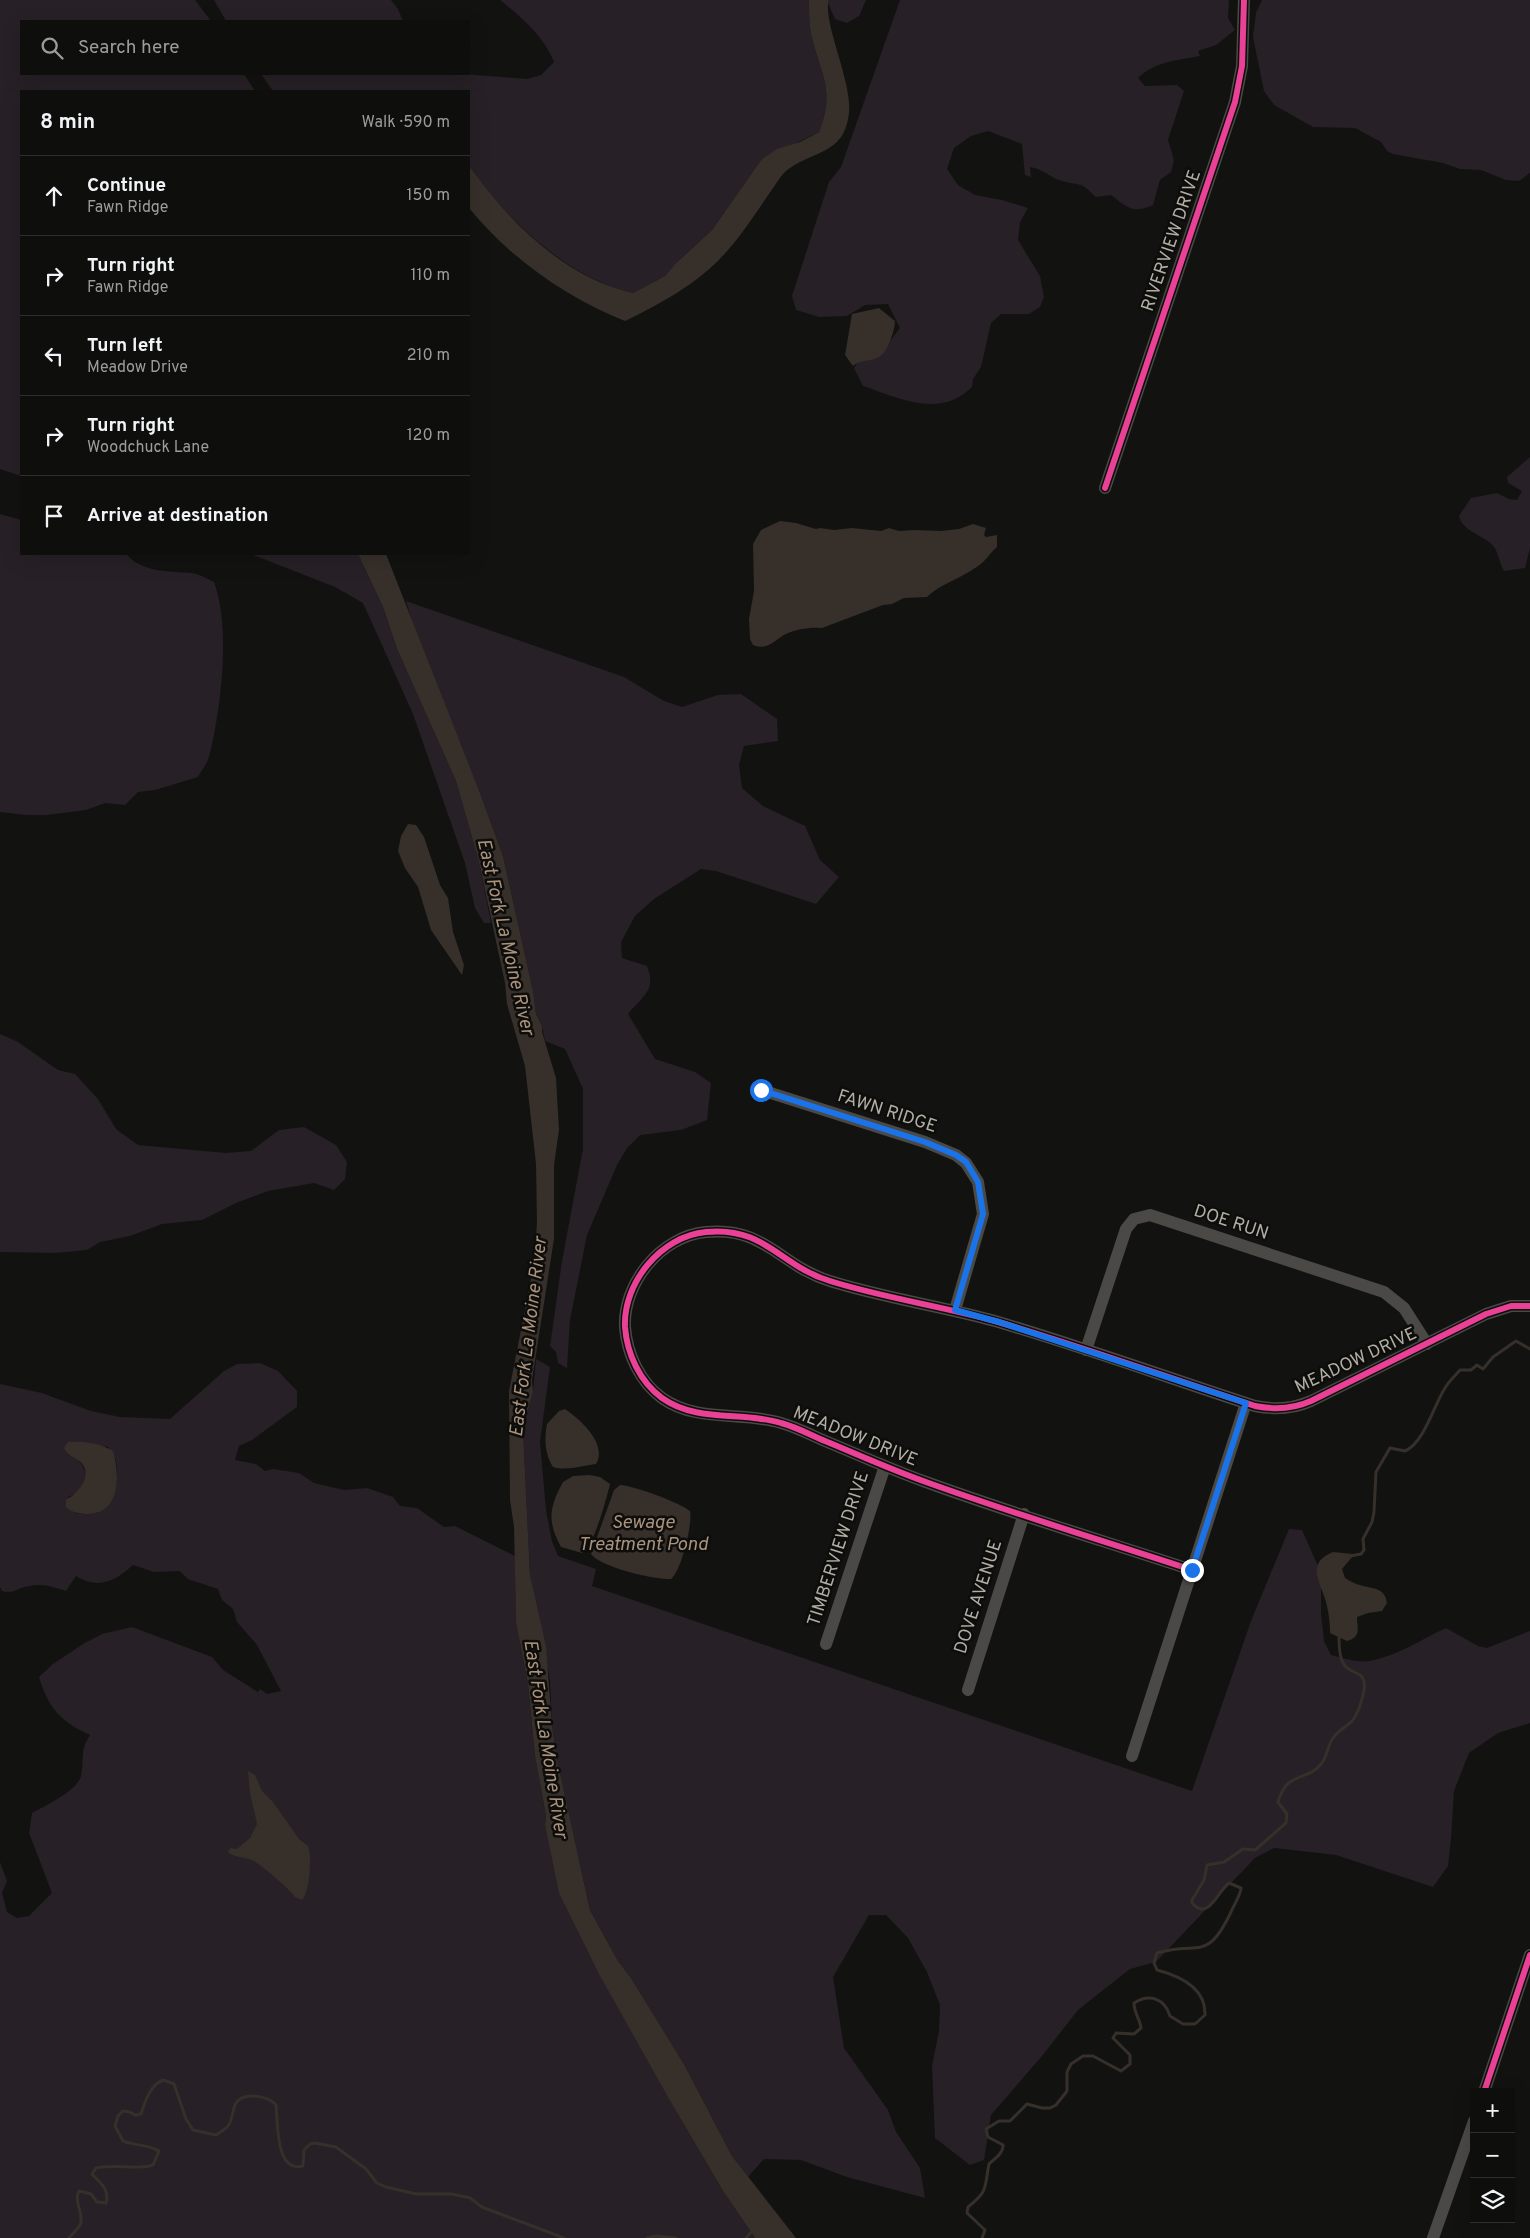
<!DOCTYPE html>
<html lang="en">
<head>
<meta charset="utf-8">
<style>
  :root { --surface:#0e0e0d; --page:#1c1c1b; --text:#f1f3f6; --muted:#9b9c9d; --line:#2e2e2e }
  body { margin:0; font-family:Overpass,sans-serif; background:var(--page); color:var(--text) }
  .controls { position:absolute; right:15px; bottom:15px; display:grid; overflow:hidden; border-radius:0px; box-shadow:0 5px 20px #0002 }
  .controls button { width:45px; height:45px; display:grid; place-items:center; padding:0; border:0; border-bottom:1px solid var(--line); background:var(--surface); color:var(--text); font:25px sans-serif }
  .stop { position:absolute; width:15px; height:15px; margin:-11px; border:4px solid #1a73e8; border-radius:50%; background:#fff }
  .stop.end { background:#1a73e8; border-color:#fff; box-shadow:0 1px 5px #0008 }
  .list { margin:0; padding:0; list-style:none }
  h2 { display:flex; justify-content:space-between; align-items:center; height:65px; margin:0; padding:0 20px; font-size:21px }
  h2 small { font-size:16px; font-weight:400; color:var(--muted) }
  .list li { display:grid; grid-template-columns:32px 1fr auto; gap:15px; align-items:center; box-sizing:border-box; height:80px; padding:0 20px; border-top:1px solid var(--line) }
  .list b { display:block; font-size:19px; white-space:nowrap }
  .list p { margin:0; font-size:16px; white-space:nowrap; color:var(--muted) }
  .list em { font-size:16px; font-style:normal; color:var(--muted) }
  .icon { flex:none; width:28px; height:28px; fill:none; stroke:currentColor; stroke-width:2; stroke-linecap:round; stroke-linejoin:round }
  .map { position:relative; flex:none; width:1530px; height:2238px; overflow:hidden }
  .search { position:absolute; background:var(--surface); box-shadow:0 5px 20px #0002; left:20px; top:20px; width:450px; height:55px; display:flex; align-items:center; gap:12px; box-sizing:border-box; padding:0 18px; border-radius:0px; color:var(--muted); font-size:19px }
  .panel { position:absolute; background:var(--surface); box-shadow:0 5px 20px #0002; left:20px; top:90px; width:450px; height:465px; border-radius:0px }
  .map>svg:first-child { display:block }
  .green { fill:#272026; fill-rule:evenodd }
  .water { fill:#362f2a }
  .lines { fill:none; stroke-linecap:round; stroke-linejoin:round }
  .stream { stroke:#362f2a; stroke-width:3 }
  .minor { stroke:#4a4946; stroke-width:12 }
  .cycleway-casing { stroke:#0d0d0c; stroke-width:9 }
  .cycleway { stroke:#ea4096; stroke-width:6 }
  .route { stroke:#1a73e8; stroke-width:6 }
  .labels { text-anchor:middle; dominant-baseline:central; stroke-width:5; stroke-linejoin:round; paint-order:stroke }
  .street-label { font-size:18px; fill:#b2aea4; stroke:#0d0d0c }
  .water-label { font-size:19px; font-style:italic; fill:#ab927c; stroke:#0d0d0c }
</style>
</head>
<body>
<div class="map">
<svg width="1530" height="2238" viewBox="0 0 1530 2238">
  <rect width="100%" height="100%" fill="#121211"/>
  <path class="green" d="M0,0H195L211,21H21V74H244L255,91H21V476L0,469Z
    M214,0H391L398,9L403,21H226Z
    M500,0H809C809,13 809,26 812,38C822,78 835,90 819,132L761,160L712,230L675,264L665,276L633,293C575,279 530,239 491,195C484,187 471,174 469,164C465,146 469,111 469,91H273L261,74H464L527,79L541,75L554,62C544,36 521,17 500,0Z
    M829,0H866L859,16L847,23L835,19L828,3Z
    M900,0H1229L1228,18L1235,30L1216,45L1198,51L1200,56C1178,60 1154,62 1138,78L1145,86L1177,85L1184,91L1168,140L1174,160L1171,172L1160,180L1153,205C1132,214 1128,208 1111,195L1096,197C1078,179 1080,187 1059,180C1048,176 1043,169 1030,167L1031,177L1025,175L1022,144L988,131L971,136L954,148L947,169L958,185L975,195L1002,200L1028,208L1020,222L1018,240L1040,276L1044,297L1040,307L1029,314H1001L991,323L981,367L973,379L972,387C940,419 899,398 863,386L854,368L858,362L878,357L900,328L888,304L865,305L847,316L819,317L796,310L792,296L829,182L841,167Z
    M1262,0H1530V173L1519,181L1506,180L1481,170L1460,169L1443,163L1393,154L1387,151L1381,142L1355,128L1313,127L1274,105L1264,91L1253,37L1256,13Z
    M1530,457V548L1525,568L1504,571C1498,561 1499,549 1489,542C1479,534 1462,530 1459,516L1471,498L1497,493L1509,499L1517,500L1522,491L1508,483L1507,477Z
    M0,514L21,520V554H126C143,573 169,571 192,573C199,574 208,579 214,582C231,627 221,710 209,757C207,764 201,771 198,777L155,790L138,792L125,805L105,803L86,810L47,815H26L0,812Z
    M251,554H358L383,607L397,649L456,781L479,862L491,923H484L475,908L465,863L413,714L363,603L335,587Z
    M406,601L624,677L664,701L682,707L718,695L741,694L777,719L778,741L744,746L739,765L742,788L763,806L805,826L820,860L839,877L816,904L716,871L701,869L654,899L635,916L621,942L622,958L647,966C657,990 643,996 628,1014L655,1059L695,1072L711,1083L707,1120L681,1130L640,1135L627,1148L617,1165L587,1235L570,1320L567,1368L558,1363L556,1352L550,1346L562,1261L583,1149V1089L565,1049L545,1041L542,1026L536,1014L533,991L503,856L480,793L416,635Z
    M0,1034L18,1042L58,1070L75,1074L98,1099L116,1129L138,1145L226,1153L251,1151L279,1130L304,1127L336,1145L347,1162L345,1179L334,1190L314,1183L268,1191L236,1203L202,1220L162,1224L130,1236L100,1242L87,1250L55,1253L0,1252Z
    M536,1359L550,1367L540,1442L546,1510L552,1541L558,1556L596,1569L592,1586L1192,1791L1251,1621L1289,1529L1302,1530L1321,1573V1613L1324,1641L1331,1655C1343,1658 1357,1663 1370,1661C1397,1656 1422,1639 1446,1628L1478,1646L1487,1648L1530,1631V1723L1498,1733L1469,1753L1454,1791L1451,1839L1448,1866L1433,1887L1336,1855L1274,1848L1255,1858L1156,1962L1130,1969L1078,2010L1042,2056L991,2115L984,2160L970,2165L935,2138L932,2066L939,2031L940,2005L927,1972L908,1938L886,1915H869L833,1977L844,2048L888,2110L896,2132L920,2168L925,2198L847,2177L801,2160L764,2159L748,2177L732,2156L684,2064L631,1978L618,1961L590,1910L557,1759L552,1726L550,1680L530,1575L523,1430L533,1392Z
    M260,1363L278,1371L297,1391V1407L252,1440L239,1446L235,1460L256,1464L265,1471L273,1469L299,1473L314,1483L344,1490L367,1488L393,1497L400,1506L417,1508L444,1527L455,1526L515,1556L516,1623L528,1684L535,1756L546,1816L545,1825L673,2106L723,2191L755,2238H0V1862L7,1881L2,1893L7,1912L17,1918L29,1916L52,1893L29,1833L32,1813C46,1805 76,1792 81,1776C85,1758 79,1752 90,1735C61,1722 48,1708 39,1677L53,1664L83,1644L102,1634L132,1627L212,1657L223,1670L258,1692L260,1689L267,1694L281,1691L257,1645L237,1622L233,1609L222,1600L218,1589L188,1579L180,1571L154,1572L133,1565C115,1581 99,1590 76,1576L66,1591C54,1587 42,1583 29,1586C18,1588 13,1594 2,1591L0,1587V1384L42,1393L91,1411L120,1417L170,1419L224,1371L237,1364ZM77,1442L108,1447C111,1451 115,1456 116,1461C119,1477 117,1505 98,1512C91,1515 83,1514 75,1513L68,1497C85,1491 93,1468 74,1458Z"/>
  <path class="water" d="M809,0H829C822,21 852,81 849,112C845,157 811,149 784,173C779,178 775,186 771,191C757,211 744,232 728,250C701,282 662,303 625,321C565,297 510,258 469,208V166C510,222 563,277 633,293L665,276L675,264L712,230L761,160L777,149L800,142L819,132C835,90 822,78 812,38C809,26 809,13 809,0Z
    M879,308L895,321C895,330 888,352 879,357C871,362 861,359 853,366L845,355L852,314Z
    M780,521L796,523L816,529L820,528L834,530L852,528L881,531L889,528L899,531L914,530L941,531L959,529L973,524L986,528L984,535L986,537L997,535V547C990,553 986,561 978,566C962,578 940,584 927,597L904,598L892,604L883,605L822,628C811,627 796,629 786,634C774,640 768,651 753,645L750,639L749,619L754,591L753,544L761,530Z
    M358,554H386L480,793L503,856L533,991L536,1014L542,1026V1032L556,1078L559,1130L554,1165V1239L532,1380L533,1392L523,1430L530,1575L546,1646L552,1726L557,1759L590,1910L618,1961L631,1978L684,2064L732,2156L796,2238H755L723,2191L673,2106L599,1974L559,1893L545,1825L546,1816L535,1756L528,1684L516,1623L514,1527L510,1500L509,1391L534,1264L537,1223L536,1164L525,1066L507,1004L505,983L479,862L456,781L397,649L383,607Z
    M408,824L416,825L424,837L440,885L448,898L453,932L464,965L462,975L431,930L418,887L405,868L398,851L401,836Z
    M565,1409C580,1419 608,1444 596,1464C582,1466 566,1471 553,1467C545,1454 544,1439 547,1424L559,1411Z
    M68,1442C83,1441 101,1443 113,1451C120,1473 121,1514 88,1514C80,1514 72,1513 66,1507V1500C69,1497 72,1497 75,1493C84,1485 91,1470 79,1461C73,1457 68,1455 64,1448Z
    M590,1475L600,1477L610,1484C607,1497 593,1549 582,1553L561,1547C547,1521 549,1508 563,1482L573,1476Z
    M620,1485C632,1485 681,1503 690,1511C693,1523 681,1572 671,1579C655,1580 600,1567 591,1554L614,1490Z
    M1333,1552L1353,1554V1556L1342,1569L1345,1578C1350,1581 1355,1584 1360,1585C1372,1589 1385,1587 1387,1603L1382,1611L1368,1613L1357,1617C1357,1628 1362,1637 1347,1641L1330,1633C1330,1624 1329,1615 1327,1606C1323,1585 1303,1564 1333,1552Z
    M248,1771L255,1775L262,1791L273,1802L299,1839L308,1846C312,1856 310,1892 302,1900L295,1897C291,1890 261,1865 254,1861C245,1856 236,1859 228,1852L230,1848L237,1849L250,1838L257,1824L250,1793Z"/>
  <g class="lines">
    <path class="stream" d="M1350,1556L1361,1554L1364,1550L1363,1539L1372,1522L1374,1512L1376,1472L1390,1448L1405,1451C1424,1443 1434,1405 1445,1388C1449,1381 1455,1376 1460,1370H1471L1477,1365L1483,1369L1493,1357L1516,1341L1530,1349
      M69,2238C73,2233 78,2229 80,2225C85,2214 73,2202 79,2191L91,2194L97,2202L106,2203C110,2189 100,2183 92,2174L96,2168C115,2163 134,2171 153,2165L159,2151C148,2144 135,2146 123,2141L115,2126L118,2116L123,2111L130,2112L135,2115L141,2114C145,2102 150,2085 163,2080L174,2084L186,2119L193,2130L216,2135C219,2133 226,2129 228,2126C233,2119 232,2110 236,2103C244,2091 268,2096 276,2105C278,2122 275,2173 303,2166L304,2150L310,2144L315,2143L336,2147L366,2169L377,2183L386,2187L416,2194H452L470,2198L482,2207L564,2238
      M647,2238L656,2236L676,2238
      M746,2238L752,2231
      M982,2238L985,2230L967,2213L968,2207C989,2190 984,2189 989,2164C994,2159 1004,2153 1003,2145L988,2137L986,2129L999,2121H1010L1027,2104L1042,2108H1050L1056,2105L1067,2091V2072L1071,2064L1083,2056H1093L1121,2071L1130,2064V2055L1113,2038L1116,2033L1134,2034L1141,2028C1140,2019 1134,2013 1134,2003C1150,1993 1165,1999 1170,2016L1183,2024H1195L1205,2015C1206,1988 1180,1976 1157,1970L1154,1963L1157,1953C1199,1940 1206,1964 1231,1912C1234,1904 1240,1897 1241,1888L1229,1883C1218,1890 1209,1922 1192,1903V1900L1204,1880L1207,1865L1224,1862L1243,1849L1255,1850L1286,1823L1287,1814L1278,1802C1287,1770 1306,1783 1322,1763C1327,1756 1328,1745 1333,1738C1338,1731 1344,1728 1350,1723C1357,1717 1362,1700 1364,1691C1367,1668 1351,1677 1343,1663C1339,1656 1339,1645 1339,1637"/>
    <path class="minor" d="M1105,488L1235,102L1242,66L1244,0
      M761,1090L925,1142L956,1155L966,1163L978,1182L983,1214L955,1310
      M1086,1350L1126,1229L1134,1219L1150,1215L1384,1292L1404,1308L1427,1344
      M1192,1570C1104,1541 1014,1514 926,1482C892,1470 859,1455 825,1441C811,1435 796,1427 781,1423C742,1411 697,1423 662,1398C640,1382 627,1354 625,1327C623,1283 661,1236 706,1232C765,1226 780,1266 830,1281C884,1298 941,1306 995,1321C1083,1347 1169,1378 1255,1406C1275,1410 1293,1409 1311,1401L1486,1314L1511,1306H1530
      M826,1644L885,1466
      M968,1690L1024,1514
      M1132,1756L1246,1403
      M1484,2092L1530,1955
      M1433,2238L1474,2121"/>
    <g class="cycleway-casing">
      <path id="cycleway" d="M1105,488L1235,102L1242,66L1244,0
        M1192,1570C1104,1541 1014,1514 926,1482C892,1470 859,1455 825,1441C811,1435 796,1427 781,1423C742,1411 697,1423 662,1398C640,1382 627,1354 625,1327C623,1283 661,1236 706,1232C765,1226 780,1266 830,1281C884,1298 941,1306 995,1321C1083,1347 1169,1378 1255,1406C1275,1410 1293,1409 1311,1401L1486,1314L1511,1306H1530
        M1484,2092L1530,1955"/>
    </g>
    <use href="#cycleway" class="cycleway"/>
  </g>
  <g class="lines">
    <path class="route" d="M761,1090L925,1142L956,1155L966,1162L978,1182L983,1214L955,1310L999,1322L1246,1403L1192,1570"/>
  </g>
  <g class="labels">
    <g class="street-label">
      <text transform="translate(1172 241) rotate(-71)">RIVERVIEW DRIVE</text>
      <text transform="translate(887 1112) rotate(18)">FAWN RIDGE</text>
      <text transform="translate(1231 1223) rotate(18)">DOE RUN</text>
      <text transform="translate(1356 1361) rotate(-25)">MEADOW DRIVE</text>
      <text transform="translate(855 1437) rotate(22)">MEADOW DRIVE</text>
      <text transform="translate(839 1549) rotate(-72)">TIMBERVIEW DRIVE</text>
      <text transform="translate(979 1597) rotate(-72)">DOVE AVENUE</text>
    </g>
    <g class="water-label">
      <text transform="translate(505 937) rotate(77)">East Fork La Moine River</text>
      <text transform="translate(529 1337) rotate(-83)">East Fork La Moine River</text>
      <text x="643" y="1523">Sewage<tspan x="643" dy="22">Treatment Pond</tspan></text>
      <text transform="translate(545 1739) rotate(81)">East Fork La Moine River</text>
    </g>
  </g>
</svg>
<div class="controls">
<button>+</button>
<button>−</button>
<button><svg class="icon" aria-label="layers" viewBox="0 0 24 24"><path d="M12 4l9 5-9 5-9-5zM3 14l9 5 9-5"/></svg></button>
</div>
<div class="stop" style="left:761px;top:1090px"></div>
<div class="stop end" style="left:1192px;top:1570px"></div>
<div class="search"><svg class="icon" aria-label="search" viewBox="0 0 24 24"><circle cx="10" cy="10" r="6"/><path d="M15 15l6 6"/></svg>Search here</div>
<section class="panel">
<h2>8 min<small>Walk · 590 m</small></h2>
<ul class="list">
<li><svg class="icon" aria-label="ahead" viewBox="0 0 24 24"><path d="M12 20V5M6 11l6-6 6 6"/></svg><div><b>Continue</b><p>Fawn Ridge</p></div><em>150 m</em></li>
<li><svg class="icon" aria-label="right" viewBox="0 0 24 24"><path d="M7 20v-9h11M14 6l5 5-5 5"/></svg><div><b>Turn right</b><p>Fawn Ridge</p></div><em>110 m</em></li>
<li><svg class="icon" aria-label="left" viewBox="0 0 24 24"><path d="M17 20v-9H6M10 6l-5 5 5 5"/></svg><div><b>Turn left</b><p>Meadow Drive</p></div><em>210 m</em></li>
<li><svg class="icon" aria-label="right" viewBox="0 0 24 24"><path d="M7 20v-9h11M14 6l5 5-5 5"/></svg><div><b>Turn right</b><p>Woodchuck Lane</p></div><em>120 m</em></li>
<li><svg class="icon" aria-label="arrive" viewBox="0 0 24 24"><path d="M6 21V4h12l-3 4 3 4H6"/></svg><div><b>Arrive at destination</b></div></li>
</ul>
</section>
</div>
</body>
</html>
